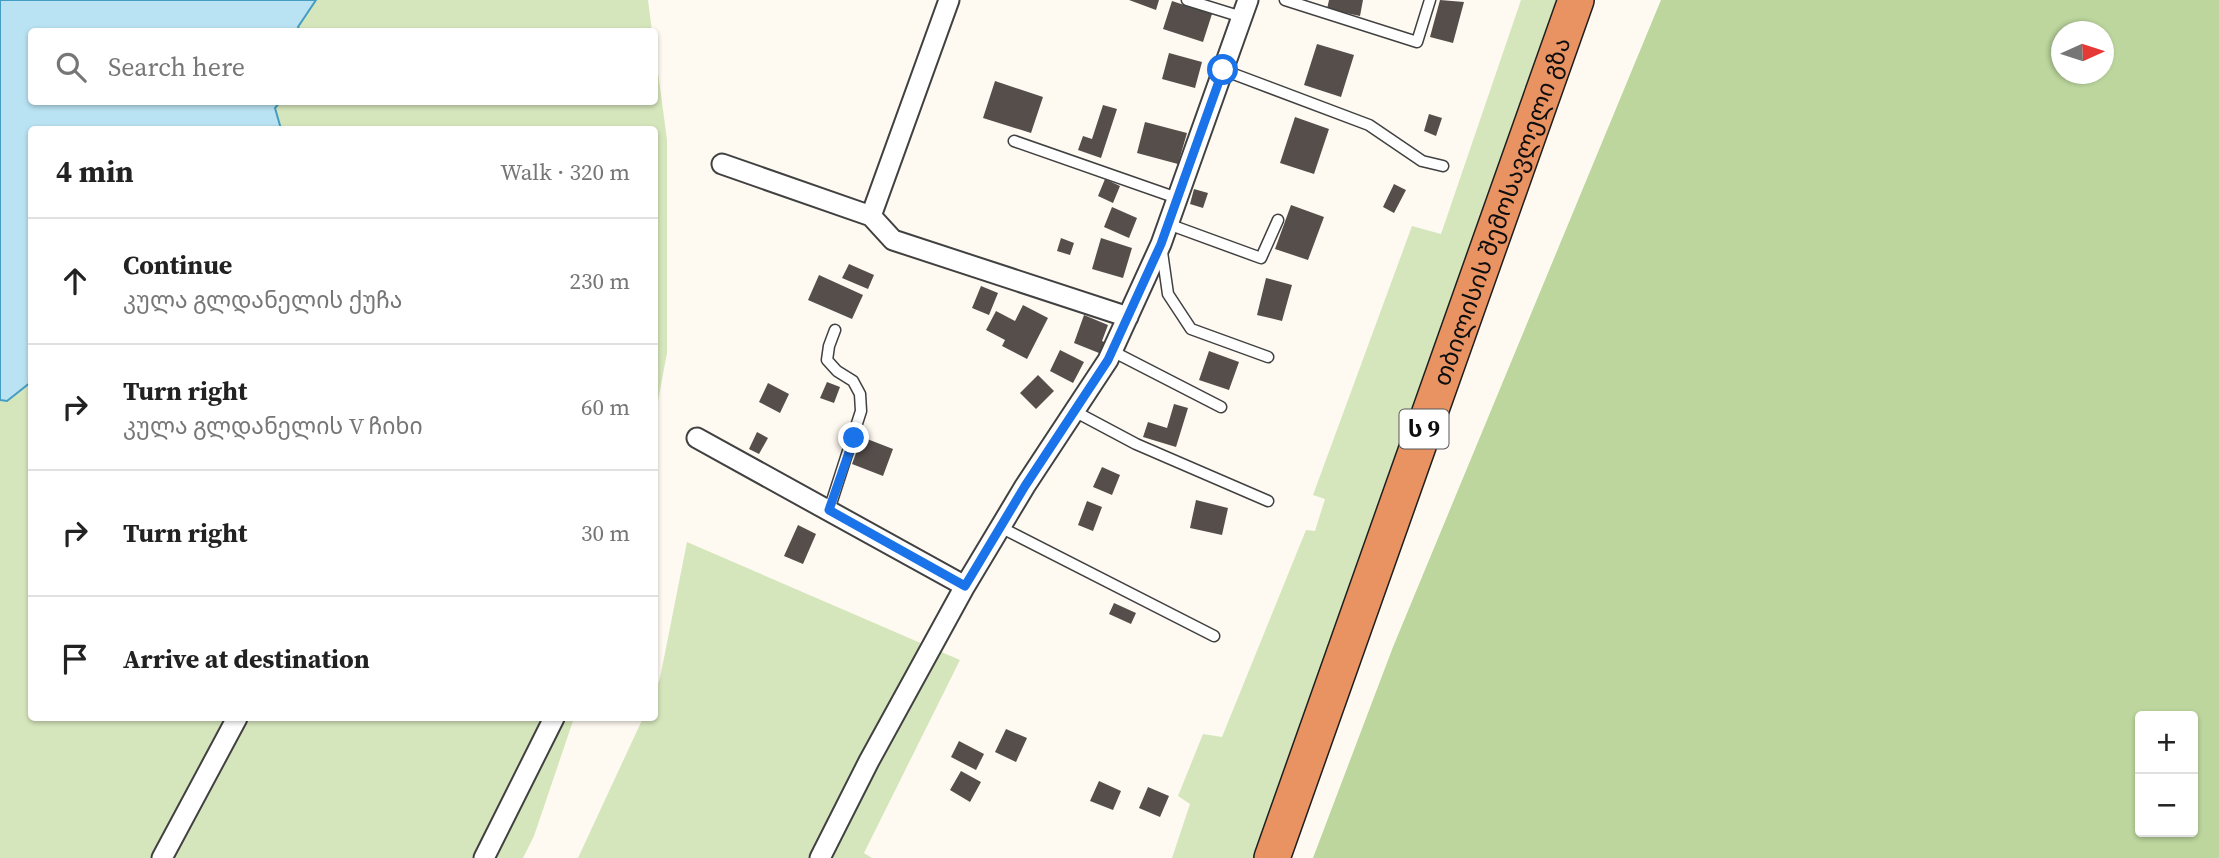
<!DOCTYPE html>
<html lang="en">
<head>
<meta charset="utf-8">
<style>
  :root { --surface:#fff; --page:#f6f6f6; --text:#222; --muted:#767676; --line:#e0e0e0 }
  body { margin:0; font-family:"Source Serif 4","Noto Sans Georgian",serif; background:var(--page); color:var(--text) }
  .controls { position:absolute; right:21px; bottom:21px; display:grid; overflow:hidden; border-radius:7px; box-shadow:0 2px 5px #0004 }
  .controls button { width:63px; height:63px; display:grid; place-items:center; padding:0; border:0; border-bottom:2px solid var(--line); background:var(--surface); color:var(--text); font:35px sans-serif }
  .compass { position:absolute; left:2051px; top:21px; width:63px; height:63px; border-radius:50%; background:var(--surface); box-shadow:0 2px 5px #0004; rotate:87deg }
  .stop { position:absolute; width:21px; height:21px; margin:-16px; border:5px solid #1a73e8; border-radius:50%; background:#fff }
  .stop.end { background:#1a73e8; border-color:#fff; box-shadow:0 2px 7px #0008 }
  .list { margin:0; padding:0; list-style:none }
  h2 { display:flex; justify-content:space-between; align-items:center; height:91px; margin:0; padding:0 28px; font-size:30px }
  h2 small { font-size:23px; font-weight:400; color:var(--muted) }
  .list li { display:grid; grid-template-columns:46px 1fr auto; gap:21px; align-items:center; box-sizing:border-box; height:126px; padding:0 28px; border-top:2px solid var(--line) }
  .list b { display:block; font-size:26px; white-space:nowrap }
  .list p { margin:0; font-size:23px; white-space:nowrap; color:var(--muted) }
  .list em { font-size:23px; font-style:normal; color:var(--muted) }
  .icon { flex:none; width:38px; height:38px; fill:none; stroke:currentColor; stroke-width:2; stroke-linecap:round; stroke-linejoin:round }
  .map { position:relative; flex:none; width:2219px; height:858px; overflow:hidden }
  .search { position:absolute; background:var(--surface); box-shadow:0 2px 5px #0004; left:28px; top:28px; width:630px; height:77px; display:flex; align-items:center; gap:18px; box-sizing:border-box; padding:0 24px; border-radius:7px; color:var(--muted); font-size:26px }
  .panel { position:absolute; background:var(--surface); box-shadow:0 2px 5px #0004; left:28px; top:126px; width:630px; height:595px; border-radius:7px }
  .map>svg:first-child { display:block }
  .green { fill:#d6e6bc }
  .forest { fill:#bcd69d; fill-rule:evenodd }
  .water { fill:#b9e2f2; stroke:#459dc3; stroke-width:2 }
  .building { fill:#564e4b }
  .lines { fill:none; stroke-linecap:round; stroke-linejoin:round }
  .lane-casing { stroke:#414141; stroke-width:13 }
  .street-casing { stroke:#414141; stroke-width:23 }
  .highway-casing { stroke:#1f1f1f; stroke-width:38 }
  .lane { stroke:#fff; stroke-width:10 }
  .street { stroke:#fff; stroke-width:19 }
  .highway { stroke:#e99363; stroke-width:35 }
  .route { stroke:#1a73e8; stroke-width:9 }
  .labels { text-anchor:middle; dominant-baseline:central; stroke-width:7; stroke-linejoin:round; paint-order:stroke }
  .shield { fill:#fff; stroke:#565656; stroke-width:2 }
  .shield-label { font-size:23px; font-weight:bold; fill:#0e0e0e }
  .street-label { font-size:24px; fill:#0e0e0e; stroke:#fff }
</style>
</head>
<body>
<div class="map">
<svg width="2219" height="858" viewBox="0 0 2219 858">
  <rect width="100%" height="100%" fill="#fefaf1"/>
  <path class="green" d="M316,0H648L652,31L301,32L297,27Z
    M1521,0H1561L1257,858H1172L1190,804L1178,796L1203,734L1222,737L1306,530L1315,531L1325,499L1313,495L1412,226L1441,234Z
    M655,50L667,140V353L655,417L654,130L281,129L275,108L280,102H654Z
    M31,382L32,718H574L534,836L523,858H0V400L7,401Z
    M687,542L960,660L864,853L872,858H578L643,718H654L655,691L660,678Z"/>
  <path class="forest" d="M1661,0H2219V858H1313L1393,647ZM2062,32H2104V74H2062ZM2140,716H2193V832H2140Z"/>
  <path class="water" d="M0,0H316L298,27L301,31L32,32V102H280L275,108L281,129L32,130L31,382L7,401L0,400Z"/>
  <path class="building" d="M1129,0H1159L1156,10Z
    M1329,0H1363L1360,16L1327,9Z
    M1440,0L1464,2L1453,43L1430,37Z
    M1172,1L1212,14L1203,42L1163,29Z
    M1317,44L1354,55L1341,97L1304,85Z
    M1169,53L1202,62L1195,88L1162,79Z
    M995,81L1043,97L1031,133L983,118Z
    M1103,105L1117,109L1101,158L1078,150L1083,136L1092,139Z
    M1429,114L1442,118L1436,136L1424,131Z
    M1295,117L1329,129L1314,174L1280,163Z
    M1145,122L1187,133L1178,164L1137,153Z
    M1105,179L1120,186L1113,203L1098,196Z
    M1394,184L1406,190L1394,213L1383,207Z
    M1194,189L1208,193L1203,208L1190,204Z
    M1291,205L1324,217L1308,260L1275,249Z
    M1112,207L1137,218L1129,238L1104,227Z
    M1061,238L1074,243L1070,255L1057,251Z
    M1101,238L1132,248L1123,278L1092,269Z
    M849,264L874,275L868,289L842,278Z
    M819,275L863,295L852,319L808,300Z
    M1266,278L1292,285L1282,321L1257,315Z
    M981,286L998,293L989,315L972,308Z
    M1023,305L1048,318L1027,359L1002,346L1005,340L986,330L996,311L1015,321Z
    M1084,315L1108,325L1102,341L1109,344L1104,355L1074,343Z
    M1060,350L1084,362L1073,383L1050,371Z
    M1209,351L1239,362L1229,390L1199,380Z
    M1038,375L1054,391L1036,409L1020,393Z
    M827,382L840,387L834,403L820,398Z
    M768,383L789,394L780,413L759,402Z
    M1174,404L1188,408L1176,447L1143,437L1148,422L1167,428Z
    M757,432L768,438L759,454L749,449Z
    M862,437L893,449L883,476L852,464Z
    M1102,467L1120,475L1112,495L1093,487Z
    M1196,500L1228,508L1222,535L1190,528Z
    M1087,501L1102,507L1093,531L1078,525Z
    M798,525L816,534L803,564L784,556Z
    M1114,603L1136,613L1131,624L1109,614Z
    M1006,729L1027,738L1016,762L995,752Z
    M959,741L984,754L976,770L951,757Z
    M961,771L981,782L970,802L950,790Z
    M1099,781L1121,791L1113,810L1090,801Z
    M1148,787L1169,796L1160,817L1139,808Z"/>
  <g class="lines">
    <g class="lane-casing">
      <path id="lane" d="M1187,0L1242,17
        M1285,0L1417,42L1430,0
        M1223,70L1369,125L1422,161L1443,166
        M1014,141L1177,198
        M1168,224L1261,258L1278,220
        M1162,252L1168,294L1191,329L1268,357
        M1112,351L1221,407
        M1074,411L1136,444L1268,501
        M829,510L861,411L860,394L853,381L837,371L827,360L829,346L835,330
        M1000,527L1214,636"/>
    </g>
    <g class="street-casing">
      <path id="street" d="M722,164L871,216L893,240L1128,317
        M871,216L949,0
        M697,438L965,586
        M162,858L237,718
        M484,858L554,718
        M820,858L869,761L965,586L1025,486L1108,360L1161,244L1248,0"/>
    </g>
    <g class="highway-casing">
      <g id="highway">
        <path id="s1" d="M1272,858L1576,0"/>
      </g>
    </g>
    <use href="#lane" class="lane"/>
    <use href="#street" class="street"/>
    <use href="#highway" class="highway"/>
  </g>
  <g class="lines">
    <path class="route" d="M854,438L829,510L965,586L1025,486L1108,360L1161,244L1223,70"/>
  </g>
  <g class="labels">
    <rect class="shield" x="1399.5" y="409.5" width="49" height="39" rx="5"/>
    <g class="shield-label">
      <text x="1424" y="429">ს 9</text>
    </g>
    <g class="street-label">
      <text stroke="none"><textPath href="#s1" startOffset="686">თბილისის შემოსავლელი გზა</textPath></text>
    </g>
  </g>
</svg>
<div class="controls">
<button>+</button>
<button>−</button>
</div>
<svg class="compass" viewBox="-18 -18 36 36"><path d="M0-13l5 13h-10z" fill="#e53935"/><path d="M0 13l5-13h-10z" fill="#767676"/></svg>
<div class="stop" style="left:1223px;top:70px"></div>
<div class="stop end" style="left:854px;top:438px"></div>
<div class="search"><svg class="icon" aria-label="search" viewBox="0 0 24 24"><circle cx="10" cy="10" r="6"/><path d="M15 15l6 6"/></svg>Search here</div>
<section class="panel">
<h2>4 min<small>Walk · 320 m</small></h2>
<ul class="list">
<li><svg class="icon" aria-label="ahead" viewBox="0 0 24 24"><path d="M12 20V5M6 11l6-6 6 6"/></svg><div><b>Continue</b><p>კულა გლდანელის ქუჩა</p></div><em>230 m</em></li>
<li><svg class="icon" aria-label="right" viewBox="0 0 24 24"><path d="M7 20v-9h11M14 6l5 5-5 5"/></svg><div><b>Turn right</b><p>კულა გლდანელის V ჩიხი</p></div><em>60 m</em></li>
<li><svg class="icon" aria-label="right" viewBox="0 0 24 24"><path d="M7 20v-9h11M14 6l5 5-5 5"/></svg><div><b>Turn right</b></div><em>30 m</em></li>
<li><svg class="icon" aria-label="arrive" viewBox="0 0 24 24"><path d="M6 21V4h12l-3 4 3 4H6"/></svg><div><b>Arrive at destination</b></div></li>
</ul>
</section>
</div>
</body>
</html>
